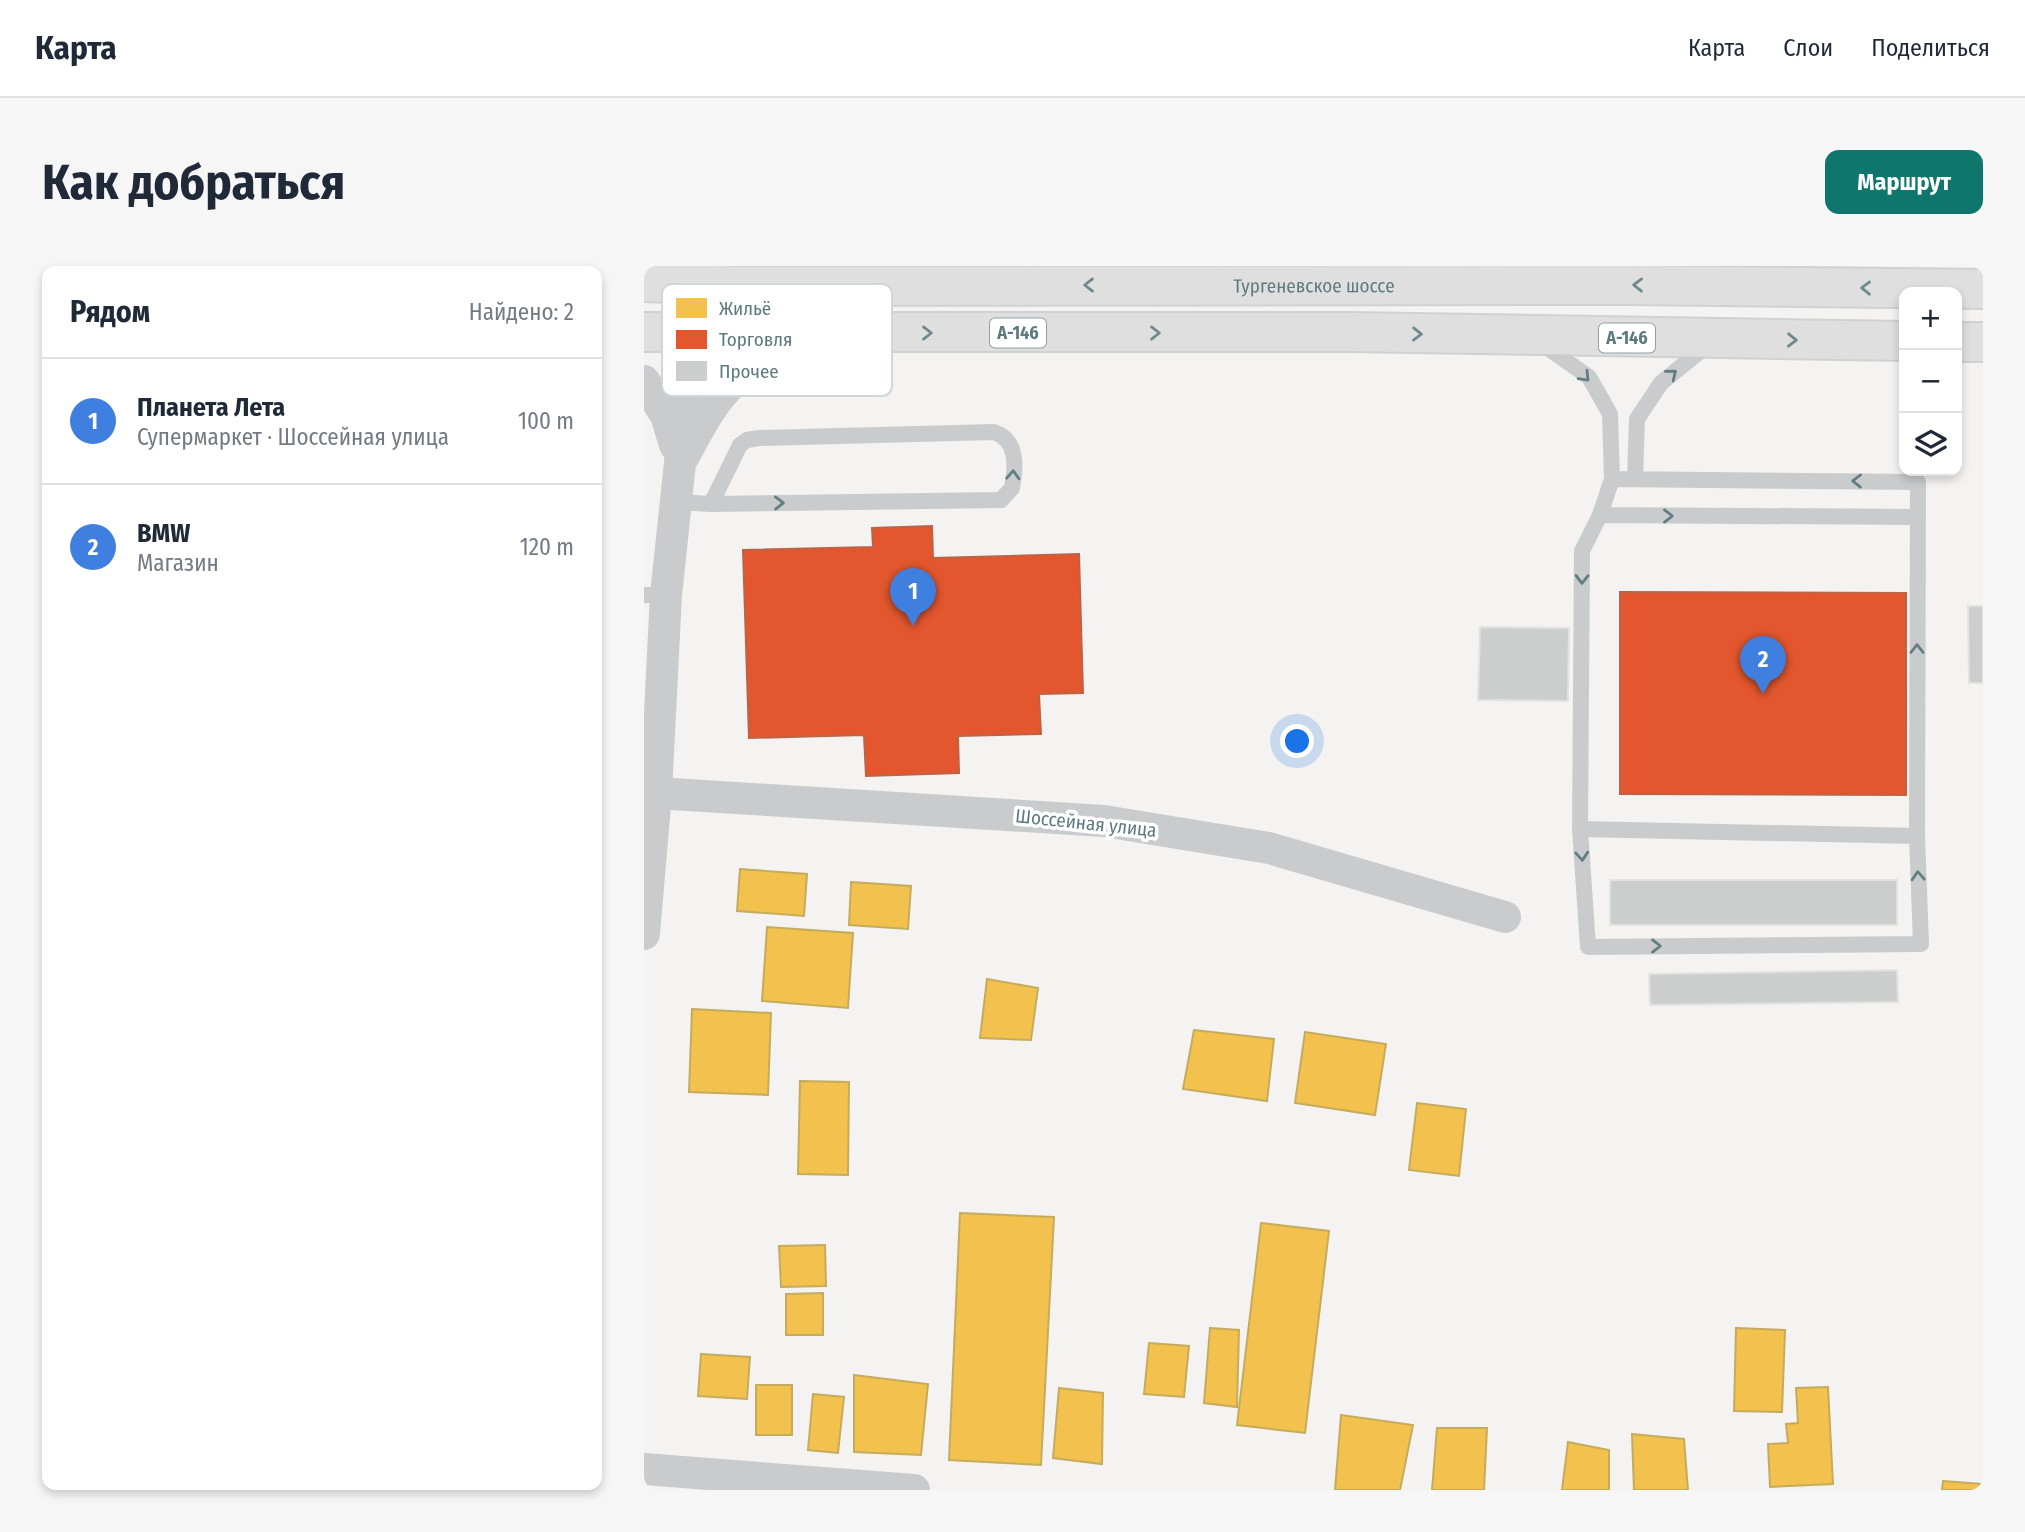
<!DOCTYPE html>
<html lang="ru">
<head>
<meta charset="utf-8">
<style>
  :root { --surface:#fff; --page:#f6f6f7; --text:#1f2937; --muted:#747a83; --line:#e0e1e3; --accent:#0f766e }
  body { margin:0; font-family:"Fira Sans Condensed",sans-serif; background:var(--page); color:var(--text) }
  .controls { position:absolute; right:21px; top:21px; display:grid; overflow:hidden; border-radius:14px; box-shadow:0 4px 10px #0003 }
  .controls button { width:63px; height:63px; display:grid; place-items:center; padding:0; border:0; border-bottom:2px solid var(--line); background:var(--surface); color:var(--text); font:35px sans-serif }
  .you { position:absolute; left:654px; top:476px; width:24px; height:24px; margin:-18px; border:5px solid #fff; border-radius:50%; background:#1a73e8; box-shadow:0 0 0 10px #1a73e833 }
  .badge { display:grid; place-items:center; width:46px; height:46px; border-radius:50%; background:var(--accent); color:#fff; font-size:23px; font-weight:700 }
  .pin { position:absolute; translate:-50% -58px; filter:drop-shadow(0 2px 4px #0008) }
  .pin::after { content:''; position:absolute; top:37px; width:24px; height:21px; background:inherit; clip-path:polygon(0 0,100% 0,50% 100%) }
  .list { margin:0; padding:0; list-style:none }
  h2 { display:flex; justify-content:space-between; align-items:center; height:91px; margin:0; padding:0 28px; font-size:30px }
  h2 small { font-size:23px; font-weight:400; color:var(--muted) }
  .list li { display:grid; grid-template-columns:46px 1fr auto; gap:21px; align-items:center; box-sizing:border-box; height:126px; padding:0 28px; border-top:2px solid var(--line) }
  .list b { display:block; font-size:26px; white-space:nowrap }
  .list p { margin:0; font-size:23px; white-space:nowrap; color:var(--muted) }
  .list em { font-size:23px; font-style:normal; color:var(--muted) }
  .icon { flex:none; width:38px; height:38px; fill:none; stroke:currentColor; stroke-width:2; stroke-linecap:round; stroke-linejoin:round }
  .map { position:relative; flex:none; width:1339px; height:1224px; overflow:hidden; border-radius:14px }
  header { display:flex; align-items:center; gap:42px; box-sizing:border-box; height:98px; padding:0 35px; background:var(--surface); border-bottom:2px solid var(--line) }
  header strong { font-size:33px }
  nav { display:flex; gap:38px; margin-inline-start:auto; font-size:24px }
  .intro { display:flex; align-items:center; justify-content:space-between; box-sizing:border-box; height:168px; padding:0 42px }
  h1 { margin:0; font-size:49px }
  .button { padding:18px 32px; border-radius:14px; background:var(--accent); color:#fff; font-size:24px; font-weight:700 }
  main { display:flex; gap:42px; padding:0 42px }
  aside { flex:1; background:var(--surface); border-radius:14px; box-shadow:0 4px 10px #0003 }
  .map>svg:first-child { display:block }
  .homes { fill:#f2c14e; stroke:#c5ac5d; stroke-width:2 }
  .shops { fill:#e4572e; stroke:#bc6246; stroke-width:2 }
  .building { fill:#cccecd; stroke:#e3e2e1; stroke-width:2 }
  .lines { fill:none; stroke-linecap:round; stroke-linejoin:round }
  .trunk-casing { stroke:#d0d1d1; stroke-width:42 }
  .service { stroke:#cacbcc; stroke-width:16 }
  .minor { stroke:#cacbcc; stroke-width:32 }
  .trunk { stroke:#dfdfdf; stroke-width:38 }
  .oneway { stroke:#70898d }
  .oneway2 { stroke:#627e83 }
  .labels { text-anchor:middle; dominant-baseline:central; stroke-width:7; stroke-linejoin:round; paint-order:stroke }
  .shield { fill:#fff; stroke:#8ea2a5; stroke-width:2 }
  .shield-label { font-size:18px; font-weight:bold; fill:#5d7a7f }
  .street-label { font-size:19px; fill:#5d7a7f; stroke:#fff }
  .key { fill:#fff; stroke:#ced7d9; stroke-width:2 }
  .key-label { font-size:19px; fill:#5d7a7f }
</style>
</head>
<body>
<header>
<strong>Карта</strong>
<nav><a>Карта</a><a>Слои</a><a>Поделиться</a></nav>
</header>
<div class="intro"><h1>Как добраться</h1><a class="button">Маршрут</a></div>
<main>
<aside>
<h2>Рядом<small>Найдено: 2</small></h2>
<ul class="list">
<li><span class="badge" style="background:#3f7fe0">1</span><div><b>Планета Лета</b><p>Супермаркет · Шоссейная улица</p></div><em>100 m</em></li>
<li><span class="badge" style="background:#3f7fe0">2</span><div><b>BMW</b><p>Магазин</p></div><em>120 m</em></li>
</ul>
</aside>
<div class="map">
<svg width="1339" height="1224" viewBox="0 0 1339 1224">
  <rect width="100%" height="100%" fill="#f4f3f1"/>
  <path class="homes" d="M96,603L163,608L160,650L93,645Z
    M207,616L267,620L264,663L205,659Z
    M123,661L209,667L204,742L118,735Z
    M343,713L394,722L387,774L336,772Z
    M48,743L127,747L124,829L45,826Z
    M550,764L630,773L623,835L539,823Z
    M661,766L742,778L731,849L651,837Z
    M156,815L205,816L204,909L154,908Z
    M773,837L822,843L815,910L765,904Z
    M316,947L410,951L397,1199L305,1194Z
    M617,957L685,965L661,1167L593,1159Z
    M181,979L182,1020L137,1021L135,980Z
    M179,1027V1069H142V1028Z
    M566,1062L595,1064L593,1141L560,1137Z
    M1092,1062L1141,1064L1138,1146L1090,1145Z
    M505,1077L545,1080L540,1131L500,1128Z
    M57,1088L106,1091L103,1133L54,1130Z
    M210,1109L284,1118L277,1189L210,1186Z
    M112,1119H148V1169H112Z
    M1184,1121L1189,1218L1126,1221L1124,1178L1144,1177L1142,1158L1154,1157L1152,1122Z
    M415,1122L459,1127L458,1198L409,1192Z
    M169,1128L200,1131L194,1187L164,1184Z
    M697,1149L769,1159L756,1224H691Z
    M793,1162H843L840,1224H788Z
    M988,1168L1040,1173L1044,1224H990Z
    M924,1176L965,1184V1224H918Z
    M1299,1215L1339,1218V1224H1298Z"/>
  <path class="shops" d="M288,260L289,292L435,288L439,427L395,428L397,468L314,470L315,507L222,510L220,469L105,472L99,284L229,281L228,262Z
    M976,326L1262,327V529L976,528Z"/>
  <path class="building" d="M1324,340H1339V417H1325Z
    M836,361L925,362L924,435L834,434Z
    M966,614H1253V659H966Z
    M1253,704L1254,736L1006,739L1005,708Z"/>
  <g class="lines">
    <g class="trunk-casing">
      <g id="trunk">
        <path id="s1" d="M0,16L96,20L985,19L1339,23"/>
        <path d="M0,66H705L1260,75"/>
        <path d="M1313,76H1339"/>
      </g>
    </g>
    <path class="service" d="M898,78L945,111L966,148L968,213L956,249L938,285L936,563L944,681L1277,678L1273,570L1274,216L968,213
      M991,213L993,153L1017,117L1060,82L1067,80
      M32,236L67,238L357,234L368,222C372,201 374,174 350,166L115,172L103,174L96,179L67,238
      M956,249L1273,251
      M0,329H22
      M936,563L1273,570"/>
    <path class="minor" d="M0,115L22,149L31,179
      M40,190C54,164 69,133 92,114C114,96 142,94 168,85C182,80 195,74 208,69
      M12,527L460,555L625,582L861,651
      M0,668L12,527L22,329L36,197L44,16
      M0,1203L270,1224"/>
    <use href="#trunk" class="trunk"/>
  </g>
  <defs><path id="oneway-chevron" d="M-2-3.5L2.5 0L-2 3.5" fill="none" stroke-width="1.6" stroke-linecap="round" stroke-linejoin="round" transform="scale(1.75)"/></defs>
  <g class="oneway">
    <use href="#oneway-chevron" transform="translate(445 19) rotate(180)"/>
    <use href="#oneway-chevron" transform="translate(994 19) rotate(-179)"/>
    <use href="#oneway-chevron" transform="translate(1222 22) rotate(-179)"/>
    <use href="#oneway-chevron" transform="translate(283 67)"/>
    <use href="#oneway-chevron" transform="translate(511 67)"/>
    <use href="#oneway-chevron" transform="translate(773 68) rotate(1)"/>
    <use href="#oneway-chevron" transform="translate(1148 74) rotate(1)"/>
  </g>
  <g class="oneway2">
    <use href="#oneway-chevron" transform="translate(1028 108) rotate(-39)"/>
    <use href="#oneway-chevron" transform="translate(941 111) rotate(46)"/>
    <use href="#oneway-chevron" transform="translate(369 209) rotate(-87)"/>
    <use href="#oneway-chevron" transform="translate(1213 215) rotate(-179)"/>
    <use href="#oneway-chevron" transform="translate(135 237) rotate(-1)"/>
    <use href="#oneway-chevron" transform="translate(1024 250)"/>
    <use href="#oneway-chevron" transform="translate(938 313) rotate(91)"/>
    <use href="#oneway-chevron" transform="translate(1273 383) rotate(-90)"/>
    <use href="#oneway-chevron" transform="translate(938 590) rotate(86)"/>
    <use href="#oneway-chevron" transform="translate(1274 610) rotate(-93)"/>
    <use href="#oneway-chevron" transform="translate(1012 680)"/>
  </g>
  <g class="labels">
    <g class="shield">
      <rect x="346" y="52.5" width="56" height="29" rx="5"/>
      <rect x="955" y="57.5" width="56" height="29" rx="5"/>
    </g>
    <g class="shield-label">
      <text x="374" y="67">А-146</text>
      <text x="983" y="72">А-146</text>
    </g>
    <g class="street-label">
      <text stroke="none"><textPath href="#s1" startOffset="670">Тургеневское шоссе</textPath></text>
      <text transform="translate(442 557) rotate(6)">Шоссейная улица</text>
    </g>
  </g>
  <rect x="18" y="18" width="230" height="112" rx="10" class="key"/>
  <rect x="32" y="32" width="31" height="20" fill="#f2c14e"/>
  <rect x="32" y="64" width="31" height="19" fill="#e4572e"/>
  <rect x="32" y="95" width="31" height="20" fill="#cccecd"/>
  <g class="key-label">
    <text x="75" y="49">Жильё</text>
    <text x="75" y="80">Торговля</text>
    <text x="75" y="112">Прочее</text>
  </g>
</svg>
<div class="controls">
<button>+</button>
<button>−</button>
<button><svg class="icon" aria-label="layers" viewBox="0 0 24 24"><path d="M12 4l9 5-9 5-9-5zM3 14l9 5 9-5"/></svg></button>
</div>
<div class="you"></div>
<div class="pin badge" style="left:269px;top:360px;background:#3f7fe0">1</div>
<div class="pin badge" style="left:1119px;top:428px;background:#3f7fe0">2</div>
</div>
</main>
</body>
</html>
